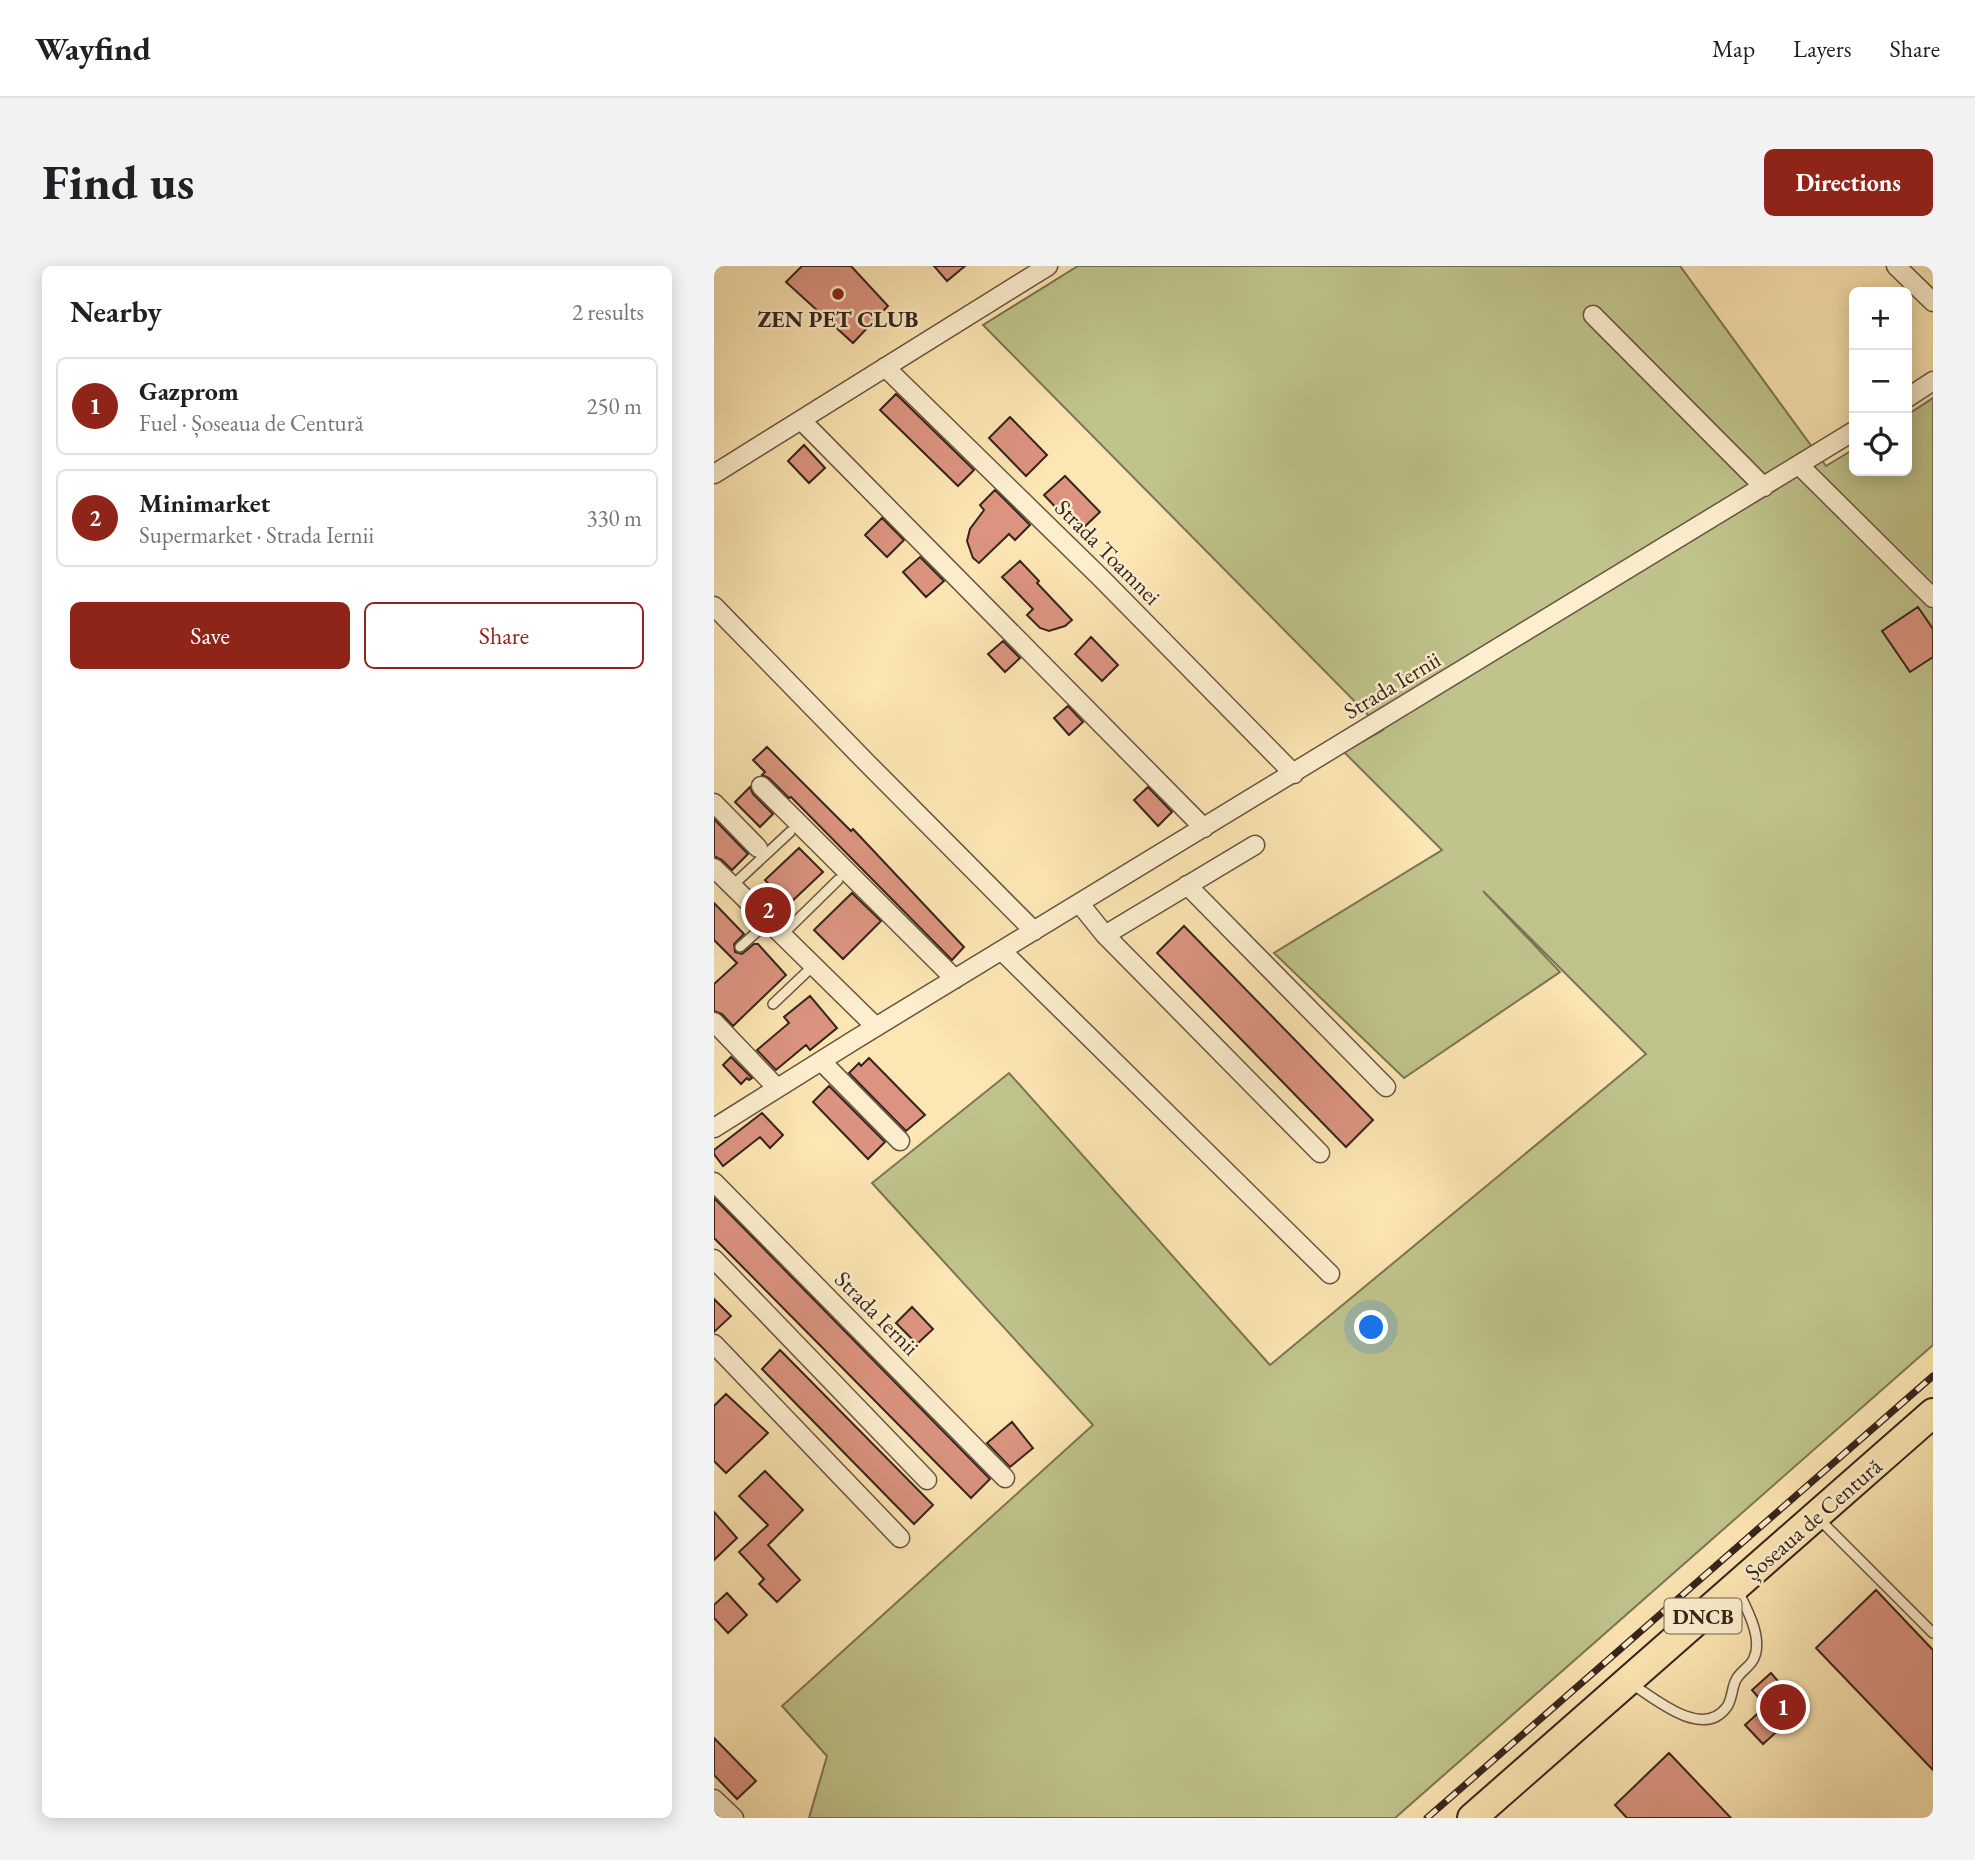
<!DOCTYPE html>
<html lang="en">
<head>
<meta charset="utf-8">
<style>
  :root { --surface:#fff; --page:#f2f2f2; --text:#202124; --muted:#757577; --line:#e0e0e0; --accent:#8f2418 }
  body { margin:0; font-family:"EB Garamond",serif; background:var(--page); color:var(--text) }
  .controls { position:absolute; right:21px; top:21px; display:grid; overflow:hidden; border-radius:10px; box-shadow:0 4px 18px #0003 }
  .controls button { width:63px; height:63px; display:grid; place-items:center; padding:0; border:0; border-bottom:2px solid var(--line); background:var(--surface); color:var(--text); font:35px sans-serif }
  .you { position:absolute; left:658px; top:1062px; width:24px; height:24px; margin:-18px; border:5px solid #fff; border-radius:50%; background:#1a73e8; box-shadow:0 0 0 10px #1a73e833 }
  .badge { display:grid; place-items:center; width:46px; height:46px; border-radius:50%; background:var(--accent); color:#fff; font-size:23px; font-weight:700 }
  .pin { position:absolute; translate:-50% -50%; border:4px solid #fff; box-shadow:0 2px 7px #0006 }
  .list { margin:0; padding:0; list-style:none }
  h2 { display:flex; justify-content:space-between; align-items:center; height:91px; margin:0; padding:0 28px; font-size:30px }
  h2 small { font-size:23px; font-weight:400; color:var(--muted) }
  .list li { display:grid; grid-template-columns:46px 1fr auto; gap:21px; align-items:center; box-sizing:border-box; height:98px; margin:0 14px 14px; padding:0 14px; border:2px solid var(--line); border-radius:10px }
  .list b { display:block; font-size:26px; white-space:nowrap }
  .list p { margin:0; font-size:23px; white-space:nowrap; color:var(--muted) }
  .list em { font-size:23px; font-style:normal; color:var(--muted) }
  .actions { display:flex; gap:14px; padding:21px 28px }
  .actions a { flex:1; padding:16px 0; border:2px solid var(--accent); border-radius:10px; text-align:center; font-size:24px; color:var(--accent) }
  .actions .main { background:var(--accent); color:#fff }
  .icon { flex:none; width:38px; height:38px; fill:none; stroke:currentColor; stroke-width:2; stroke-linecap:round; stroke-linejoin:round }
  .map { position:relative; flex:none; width:1219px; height:1552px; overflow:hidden; border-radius:10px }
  header { display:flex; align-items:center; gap:42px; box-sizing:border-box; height:98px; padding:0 35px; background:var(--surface); border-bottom:2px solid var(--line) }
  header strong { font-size:33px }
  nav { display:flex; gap:38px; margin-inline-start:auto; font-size:24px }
  .intro { display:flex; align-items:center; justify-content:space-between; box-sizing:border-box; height:168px; padding:0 42px }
  h1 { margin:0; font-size:49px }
  .button { padding:18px 32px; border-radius:10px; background:var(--accent); color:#fff; font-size:24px; font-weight:700 }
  main { display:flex; gap:42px; padding:0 42px }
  aside { flex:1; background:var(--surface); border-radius:10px; box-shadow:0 4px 18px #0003 }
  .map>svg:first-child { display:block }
  .green { fill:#c0c48c; stroke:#7b7454; stroke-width:2 }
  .building { fill:#dc9480; stroke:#36241c; stroke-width:2 }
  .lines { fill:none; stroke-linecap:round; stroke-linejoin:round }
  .service-casing { stroke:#685442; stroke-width:12 }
  .minor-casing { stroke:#685442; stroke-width:21 }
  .primary-casing { stroke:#36241c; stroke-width:32 }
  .service { stroke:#fdefce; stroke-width:9 }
  .minor { stroke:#fdefce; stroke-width:18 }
  .primary { stroke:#fce6b3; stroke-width:28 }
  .rail-casing { stroke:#36241c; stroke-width:7 }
  .rail { stroke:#fdefce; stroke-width:4.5; stroke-dasharray:13; stroke-linecap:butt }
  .poi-dot { fill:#8f2418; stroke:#fdefce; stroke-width:2.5 }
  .labels { text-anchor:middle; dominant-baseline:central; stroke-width:5; stroke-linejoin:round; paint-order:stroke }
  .shield { fill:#fdefce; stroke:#726151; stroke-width:2 }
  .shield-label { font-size:21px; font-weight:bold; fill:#36241c }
  .poi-label { font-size:23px; font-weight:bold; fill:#36241c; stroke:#fdefce }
  .street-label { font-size:23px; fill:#36241c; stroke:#fdefce }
</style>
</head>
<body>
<header>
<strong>Wayfind</strong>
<nav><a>Map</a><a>Layers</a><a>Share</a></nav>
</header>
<div class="intro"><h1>Find us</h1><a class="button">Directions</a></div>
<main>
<aside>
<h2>Nearby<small>2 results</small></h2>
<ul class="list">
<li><span class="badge">1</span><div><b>Gazprom</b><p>Fuel · Șoseaua de Centură</p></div><em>250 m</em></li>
<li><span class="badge">2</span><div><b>Minimarket</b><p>Supermarket · Strada Iernii</p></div><em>330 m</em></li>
</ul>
<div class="actions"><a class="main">Save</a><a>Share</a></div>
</aside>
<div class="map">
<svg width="1219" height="1552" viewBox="0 0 1219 1552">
  <rect width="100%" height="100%" fill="#fce6b3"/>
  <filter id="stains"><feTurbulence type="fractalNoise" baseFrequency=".00286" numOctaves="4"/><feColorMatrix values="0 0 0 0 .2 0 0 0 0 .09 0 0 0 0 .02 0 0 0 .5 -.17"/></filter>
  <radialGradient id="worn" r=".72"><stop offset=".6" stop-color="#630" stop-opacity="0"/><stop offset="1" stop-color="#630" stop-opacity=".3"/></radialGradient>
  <path class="green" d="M364,0H966L1112,200L1140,183V205H1193V149L1219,132V1079L681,1552H95L113,1490L68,1440L379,1159L158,917L295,807L556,1099L932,788L769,625L846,706L690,812L560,687L728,584L630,486L669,464L269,59Z"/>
  <path class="building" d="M88,0H137L174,40L139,77L72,16Z
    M220,0H251L233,15Z
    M182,128L260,204L244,220L166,144Z
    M296,151L333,189L312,210L275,172Z
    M90,179L111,202L95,217L74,195Z
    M351,210L386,246L365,266L330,229Z
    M281,224L316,259L301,274L295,268L265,297L259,292L253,275L256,263L270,244L266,239Z
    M168,252L190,274L173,291L151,269Z
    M206,291L230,315L212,331L189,306Z
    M306,295L325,315L323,317L358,354L351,360L335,365L326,362L313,349L319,343L288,311Z
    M1204,341L1219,363V391L1196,406L1168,365Z
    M377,371L404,399L388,415L361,388Z
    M289,375L306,392L291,406L274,388Z
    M354,440L369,456L355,469L340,452Z
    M53,481L137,565L139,563L250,681L238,694L77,531L75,532L55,512L48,509L51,506L39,494Z
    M36,521L39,528L59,548L46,561L21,536Z
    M434,521L458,546L444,560L420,534Z
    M0,553L34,588L18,604L8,594L0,590Z
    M85,582L109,606L74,639L51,614Z
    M138,627L167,655L129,693L100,664Z
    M0,637L30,668L20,678L21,686L28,688L40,678H44L72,709L19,760L8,748L0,745V718L23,697L0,674Z
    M470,660L659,854L632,881L443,687Z
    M96,730L123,762L96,784L92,779L62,804L43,784L75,757L70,751Z
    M17,791L38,812L35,814L33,812L27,818L9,799Z
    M155,792L211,849L192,865L135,807L145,797L147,800Z
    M115,820L171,876L154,893L99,836Z
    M48,847L69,869L56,882L46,871L9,900L0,888V884Z
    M0,932L276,1213L257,1232L0,972Z
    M0,1033L17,1050L0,1066Z
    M198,1041L219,1063L203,1078L182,1057Z
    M66,1084L219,1239L200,1258L48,1103Z
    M12,1128L54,1167L12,1207L0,1195V1140Z
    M298,1156L319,1182L296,1201L273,1177Z
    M51,1205L89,1244L54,1279L86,1314L63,1336L45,1318L50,1313L25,1286L54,1259L25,1230Z
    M0,1246L23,1272L0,1294Z
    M1162,1324L1219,1384V1504L1102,1382Z
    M13,1327L33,1349L14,1367L0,1352V1339Z
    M1057,1407L1088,1443L1049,1478L1031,1459L1052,1440L1038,1424Z
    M0,1472L42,1515L23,1533L0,1509Z
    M955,1487L1017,1552H913L901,1539Z"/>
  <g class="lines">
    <g class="service-casing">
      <path id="service" d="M18,620L76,566
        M68,669L124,614
        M26,681L54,656
        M59,738L99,700
        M1104,1252L1219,1367
        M918,1418C941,1433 988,1473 1012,1442C1019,1434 1017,1421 1023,1412C1028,1404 1037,1400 1040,1392C1049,1372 1033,1343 1024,1325"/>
    </g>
    <g class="minor-casing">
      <path id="minor" d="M1182,0L1219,36
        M879,49L1050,221
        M171,101L386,311L580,508
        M1193,132L1219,115
        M87,154L490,562
        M1085,199L1219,332
        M0,208L334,0
        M0,340L153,497L320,665
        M47,520L241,713
        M0,537L44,582
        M0,602L162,761
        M473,619L672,821
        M366,638L391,669L606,887
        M391,669L541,579
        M288,685L616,1008
        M0,756L63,822
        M107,795L186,875
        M0,862L142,773L1140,165
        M0,916L291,1212
        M0,993L213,1214
        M0,1078L186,1272
        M0,1533L20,1552"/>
    </g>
    <g class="primary-casing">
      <path id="primary" d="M758,1552L1219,1147"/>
    </g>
    <use href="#service" class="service"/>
    <use href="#minor" class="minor"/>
    <use href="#primary" class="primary"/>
    <g class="rail-casing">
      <path id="rail" d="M713,1552L1219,1110"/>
    </g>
    <use href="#rail" class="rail"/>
  </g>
  <circle class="poi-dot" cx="124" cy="28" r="7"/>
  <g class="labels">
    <rect class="shield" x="950.5" y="1332.5" width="77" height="35" rx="5"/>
    <g class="shield-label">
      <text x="989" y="1350">DNCB</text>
    </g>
    <g class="poi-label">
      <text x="124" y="53">ZEN PET CLUB</text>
    </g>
    <g class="street-label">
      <text transform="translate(394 286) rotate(45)">Strada Toamnei</text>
      <text transform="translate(678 419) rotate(-31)">Strada Iernii</text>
      <text transform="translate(163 1047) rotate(45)">Strada Iernii</text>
      <text transform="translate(1099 1253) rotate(-41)">Șoseaua de Centură</text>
    </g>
  </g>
  <rect width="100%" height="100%" filter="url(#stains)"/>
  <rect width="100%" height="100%" fill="url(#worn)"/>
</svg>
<div class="controls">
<button>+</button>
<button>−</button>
<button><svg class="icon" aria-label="locate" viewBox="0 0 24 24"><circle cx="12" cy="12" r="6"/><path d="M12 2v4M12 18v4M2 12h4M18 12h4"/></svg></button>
</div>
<div class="you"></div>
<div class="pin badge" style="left:1069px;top:1441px">1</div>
<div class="pin badge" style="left:54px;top:644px">2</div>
</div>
</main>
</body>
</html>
